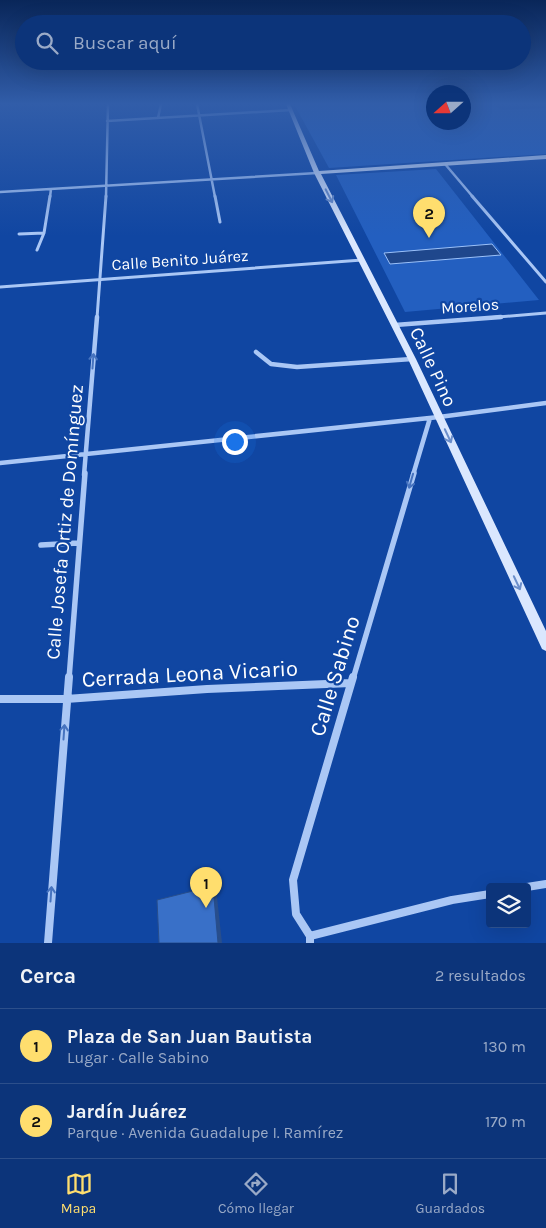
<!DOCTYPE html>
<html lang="es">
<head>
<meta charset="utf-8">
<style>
  :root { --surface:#0c347a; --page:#1a3f81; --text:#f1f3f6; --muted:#9aaac7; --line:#2c4f8b; --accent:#ffde6e }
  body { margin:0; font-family:Karla,sans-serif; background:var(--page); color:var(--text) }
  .controls { position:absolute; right:15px; bottom:15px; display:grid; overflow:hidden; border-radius:5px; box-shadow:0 5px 20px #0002 }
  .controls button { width:45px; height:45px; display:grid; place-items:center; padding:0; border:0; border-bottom:1px solid var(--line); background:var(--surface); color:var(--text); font:25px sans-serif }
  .compass { position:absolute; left:426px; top:85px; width:45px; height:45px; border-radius:50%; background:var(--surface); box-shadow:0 5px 20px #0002; rotate:249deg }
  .you { position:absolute; left:234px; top:441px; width:18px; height:18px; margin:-12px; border:4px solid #fff; border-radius:50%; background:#1a73e8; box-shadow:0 0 0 8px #1a73e833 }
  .badge { display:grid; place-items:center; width:32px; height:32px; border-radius:50%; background:var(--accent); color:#111; font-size:16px; font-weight:700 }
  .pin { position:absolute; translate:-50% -41px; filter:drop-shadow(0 1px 2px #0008) }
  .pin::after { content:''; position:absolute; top:26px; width:18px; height:15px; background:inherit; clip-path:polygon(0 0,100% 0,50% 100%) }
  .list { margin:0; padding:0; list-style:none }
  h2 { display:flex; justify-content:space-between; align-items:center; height:65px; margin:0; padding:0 20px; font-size:21px }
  h2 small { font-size:16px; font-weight:400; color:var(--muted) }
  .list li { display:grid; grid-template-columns:32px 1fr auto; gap:15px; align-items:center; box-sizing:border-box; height:75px; padding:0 20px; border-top:1px solid var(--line) }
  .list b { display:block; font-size:19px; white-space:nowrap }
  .list p { margin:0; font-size:16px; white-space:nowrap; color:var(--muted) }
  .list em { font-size:16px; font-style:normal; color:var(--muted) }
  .icon { flex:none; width:28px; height:28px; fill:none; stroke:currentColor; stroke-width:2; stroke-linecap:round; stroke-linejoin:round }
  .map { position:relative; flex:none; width:546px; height:943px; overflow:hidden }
  .search { position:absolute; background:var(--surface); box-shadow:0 5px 20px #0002; left:15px; right:15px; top:15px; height:55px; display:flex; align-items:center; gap:12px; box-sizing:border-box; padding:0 18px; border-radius:28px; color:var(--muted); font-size:19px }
  .sheet { height:215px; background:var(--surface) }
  nav { display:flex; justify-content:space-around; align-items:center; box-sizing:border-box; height:70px; border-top:1px solid var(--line); background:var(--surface); font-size:14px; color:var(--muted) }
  nav a { display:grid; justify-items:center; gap:2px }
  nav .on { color:var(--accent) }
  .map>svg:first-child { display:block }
  .green { fill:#235fc0 }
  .water { fill:#1f478c; stroke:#9bc1f9 }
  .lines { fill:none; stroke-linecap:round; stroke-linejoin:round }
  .street-far4 { stroke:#aac7f5; stroke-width:2.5 }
  .street-far3 { stroke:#aac7f5; stroke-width:3 }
  .street-far2 { stroke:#aac7f5; stroke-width:4.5 }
  .street-far1 { stroke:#aac7f5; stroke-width:5.5 }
  .street { stroke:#aac7f5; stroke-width:8 }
  .secondary { fill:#dae7fe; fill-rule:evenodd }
  .shaded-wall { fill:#284e8c }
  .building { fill:#3970c8; stroke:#284e8c }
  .oneway { stroke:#6b8ecb }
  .oneway2 { stroke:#4673bf }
  .labels { text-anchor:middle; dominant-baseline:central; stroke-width:4.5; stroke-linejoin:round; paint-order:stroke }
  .far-street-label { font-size:16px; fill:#fff; stroke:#1046a2 }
  .street-label { font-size:19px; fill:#fff; stroke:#1046a2 }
  .near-street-label { font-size:22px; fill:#fff; stroke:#1046a2 }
</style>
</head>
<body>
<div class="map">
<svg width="546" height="943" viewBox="0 0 546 943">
  <rect width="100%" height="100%" fill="#1046a2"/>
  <path class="green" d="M294,104H433L434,122H464V104H494L501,110L546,108V154L329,168Z
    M436,169L539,300L405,312L336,175Z"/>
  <path class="water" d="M492,244L501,255L390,264L384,253Z"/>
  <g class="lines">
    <path class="street-far4" d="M197,104L215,197
      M158,118L161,104
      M107,121L291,110
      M445,164L473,197
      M0,192L317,173
      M50,197L51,189
      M106,197L108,104"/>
    <path class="street-far3" d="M215,196L220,222
      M472,196L546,282
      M19,234L44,233
      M37,250L44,233L50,196
      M0,287L362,260
      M97,318L106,196
      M486,318L546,313"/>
    <path class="street-far2" d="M395,325L501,317
      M256,352L271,364L297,367L412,359
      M0,463L439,417L546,403
      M84,475L97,317
      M413,475L430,418"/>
    <path class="street-far1" d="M41,545L78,543
      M69,679L85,473
      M353,679L414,473"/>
    <path class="street" d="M0,699H66L207,689L351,683
      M527,887L546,884
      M310,936L452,900L490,894
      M48,943L69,677
      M310,943V936L296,914L293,880L353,677"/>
    <path class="secondary" d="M286,104H290L319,171L546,155V159L321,174L416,359L546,631V651L542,649L408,359L314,173Z"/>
  </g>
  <path class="shaded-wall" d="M213,886L216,888L222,943H218Z"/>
  <path class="building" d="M213,886L218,943H159L157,900Z"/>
  <defs><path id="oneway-shaft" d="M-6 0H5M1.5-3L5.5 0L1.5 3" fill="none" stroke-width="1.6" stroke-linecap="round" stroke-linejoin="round" transform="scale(1.25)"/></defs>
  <g class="oneway">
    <use href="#oneway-shaft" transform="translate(329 196) rotate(63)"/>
    <use href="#oneway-shaft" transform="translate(448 436) rotate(65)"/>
    <use href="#oneway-shaft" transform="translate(517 583) rotate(65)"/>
  </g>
  <g class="oneway2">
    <use href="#oneway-shaft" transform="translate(93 361) rotate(-86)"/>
    <use href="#oneway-shaft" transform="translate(411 481) rotate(106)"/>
    <use href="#oneway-shaft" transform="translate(64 732) rotate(-86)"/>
    <use href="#oneway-shaft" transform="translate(51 894) rotate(-86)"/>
  </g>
  <linearGradient id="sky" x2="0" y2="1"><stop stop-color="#092659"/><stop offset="0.44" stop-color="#315da9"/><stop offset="1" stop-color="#315da9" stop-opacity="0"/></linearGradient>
  <rect width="546" height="236" fill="url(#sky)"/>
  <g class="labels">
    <g class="far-street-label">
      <text transform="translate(180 260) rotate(-4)">Calle Benito Juárez</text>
      <text transform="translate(470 306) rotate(-4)">Morelos</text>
    </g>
    <g class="street-label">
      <text transform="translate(433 367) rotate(65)">Calle Pino</text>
      <text transform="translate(65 522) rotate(-85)">Calle Josefa Ortiz de Domínguez</text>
    </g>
    <g class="near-street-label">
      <text transform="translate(190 674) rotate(-3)">Cerrada Leona Vicario</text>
      <text transform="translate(335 676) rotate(-73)">Calle Sabino</text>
    </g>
  </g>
</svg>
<div class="controls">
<button><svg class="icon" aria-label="layers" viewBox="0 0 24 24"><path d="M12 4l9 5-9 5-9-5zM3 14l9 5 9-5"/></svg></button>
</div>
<svg class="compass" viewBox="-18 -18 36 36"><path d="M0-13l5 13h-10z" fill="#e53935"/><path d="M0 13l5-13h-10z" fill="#9aaac7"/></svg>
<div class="you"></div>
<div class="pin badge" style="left:206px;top:908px">1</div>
<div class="pin badge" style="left:429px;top:238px">2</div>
<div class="search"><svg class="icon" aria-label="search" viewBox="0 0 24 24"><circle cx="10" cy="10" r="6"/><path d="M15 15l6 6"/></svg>Buscar aquí</div>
</div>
<section class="sheet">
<h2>Cerca<small>2 resultados</small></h2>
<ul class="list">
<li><span class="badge">1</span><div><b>Plaza de San Juan Bautista</b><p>Lugar · Calle Sabino</p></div><em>130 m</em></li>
<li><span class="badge">2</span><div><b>Jardín Juárez</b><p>Parque · Avenida Guadalupe I. Ramírez</p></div><em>170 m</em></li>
</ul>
</section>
<nav>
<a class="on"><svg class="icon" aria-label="map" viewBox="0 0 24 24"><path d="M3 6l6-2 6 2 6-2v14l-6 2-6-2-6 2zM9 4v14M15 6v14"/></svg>Mapa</a>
<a><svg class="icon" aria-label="directions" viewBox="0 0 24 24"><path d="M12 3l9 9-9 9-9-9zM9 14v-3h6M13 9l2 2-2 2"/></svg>Cómo llegar</a>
<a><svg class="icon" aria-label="saved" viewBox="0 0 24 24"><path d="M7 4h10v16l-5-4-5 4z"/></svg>Guardados</a>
</nav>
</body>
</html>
